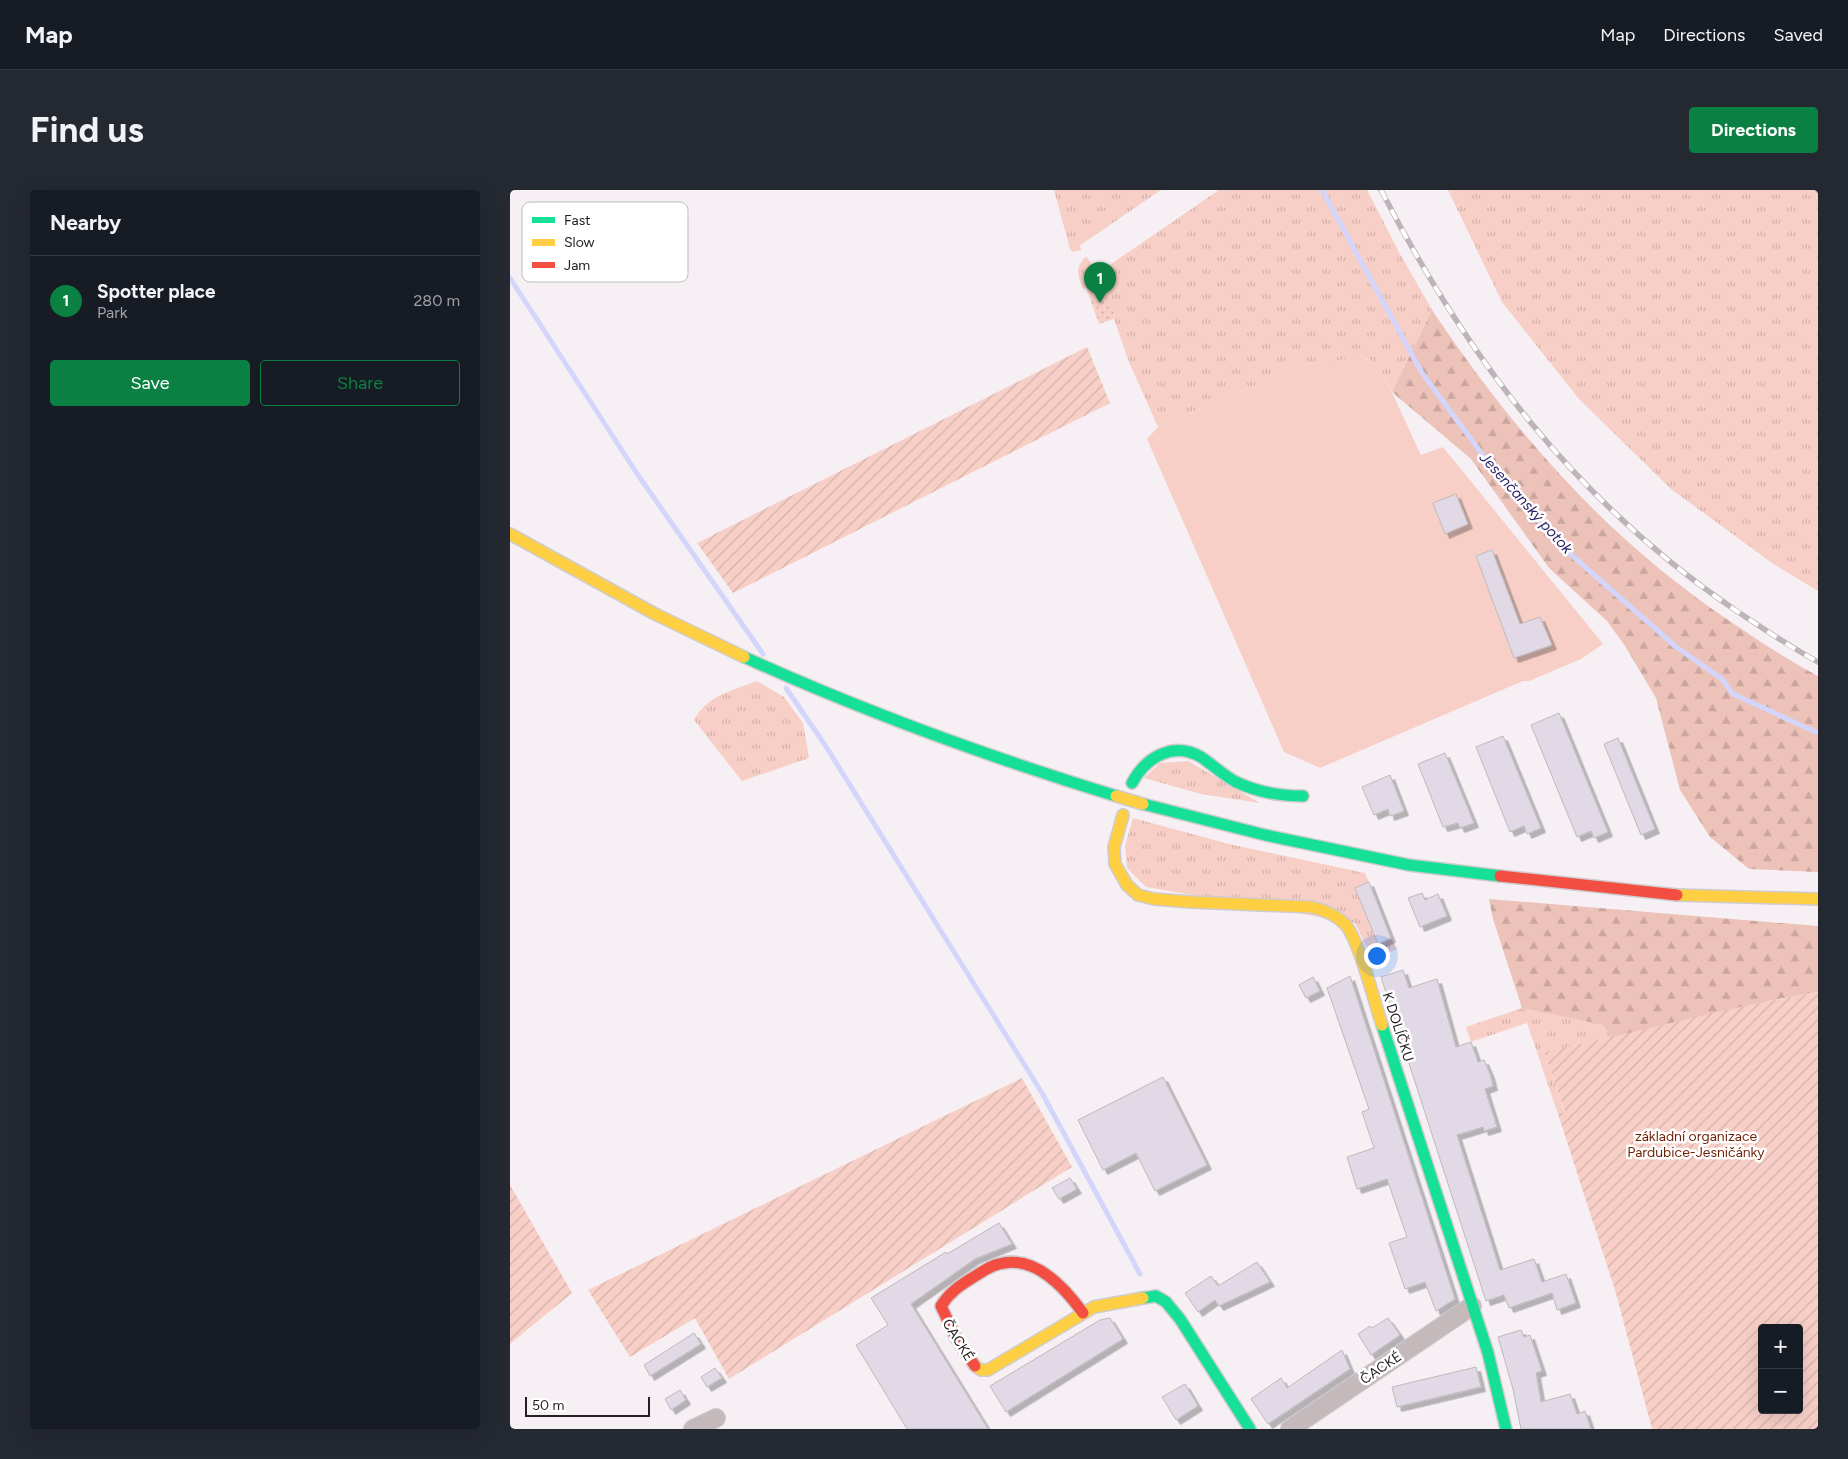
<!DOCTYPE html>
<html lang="en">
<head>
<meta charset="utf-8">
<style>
  :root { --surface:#171b24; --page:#242831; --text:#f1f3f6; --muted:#9ea1a6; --line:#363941; --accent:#0b8043 }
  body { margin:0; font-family:Figtree,sans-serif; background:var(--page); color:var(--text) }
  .controls { position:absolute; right:15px; bottom:15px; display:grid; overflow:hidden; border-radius:5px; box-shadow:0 5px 20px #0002 }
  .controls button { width:45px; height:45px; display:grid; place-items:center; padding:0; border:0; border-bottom:1px solid var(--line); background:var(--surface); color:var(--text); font:25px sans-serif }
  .scale { position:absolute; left:15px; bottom:12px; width:125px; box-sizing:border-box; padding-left:5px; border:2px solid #252023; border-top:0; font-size:14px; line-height:18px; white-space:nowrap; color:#252023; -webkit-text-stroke:4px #fff; paint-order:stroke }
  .you { position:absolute; left:866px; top:765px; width:18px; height:18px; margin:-12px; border:4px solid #fff; border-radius:50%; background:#1a73e8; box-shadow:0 0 0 8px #1a73e833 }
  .badge { display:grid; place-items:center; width:32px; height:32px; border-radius:50%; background:var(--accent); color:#fff; font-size:16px; font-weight:700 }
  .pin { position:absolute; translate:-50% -41px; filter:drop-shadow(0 1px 2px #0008) }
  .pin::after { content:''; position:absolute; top:26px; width:18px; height:15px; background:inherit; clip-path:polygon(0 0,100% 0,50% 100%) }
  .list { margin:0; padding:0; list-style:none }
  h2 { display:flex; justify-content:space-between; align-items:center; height:65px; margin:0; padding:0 20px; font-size:21px }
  h2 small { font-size:16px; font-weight:400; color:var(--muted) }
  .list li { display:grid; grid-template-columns:32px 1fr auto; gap:15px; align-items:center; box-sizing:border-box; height:90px; padding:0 20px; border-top:1px solid var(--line) }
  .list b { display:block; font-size:19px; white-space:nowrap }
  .list p { margin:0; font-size:16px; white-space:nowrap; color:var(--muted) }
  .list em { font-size:16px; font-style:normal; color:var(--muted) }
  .actions { display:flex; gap:10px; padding:15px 20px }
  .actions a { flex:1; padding:11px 0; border:1px solid var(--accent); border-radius:5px; text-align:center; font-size:18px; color:var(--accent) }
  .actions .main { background:var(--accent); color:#fff }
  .map { position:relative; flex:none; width:1308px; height:1239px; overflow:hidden; border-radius:5px }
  header { display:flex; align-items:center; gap:30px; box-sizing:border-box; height:70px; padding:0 25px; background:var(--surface); border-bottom:1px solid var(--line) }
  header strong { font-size:24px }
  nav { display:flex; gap:28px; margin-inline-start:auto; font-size:18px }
  .intro { display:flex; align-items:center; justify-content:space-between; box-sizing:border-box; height:120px; padding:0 30px }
  h1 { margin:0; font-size:35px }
  .button { padding:12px 22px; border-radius:5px; background:var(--accent); color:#fff; font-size:18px; font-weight:700 }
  main { display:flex; gap:30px; padding:0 30px }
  aside { flex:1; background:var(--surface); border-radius:5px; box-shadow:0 5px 20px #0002 }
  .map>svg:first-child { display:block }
  .grass { fill:url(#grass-tufts) }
  .forest { fill:url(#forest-firs) }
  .park { fill:url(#park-dots) }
  .garden { fill:url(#garden-furrows); fill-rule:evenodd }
  .pitch { fill:#f7cfc6 }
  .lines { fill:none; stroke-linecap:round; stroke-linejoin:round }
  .stream { stroke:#d3d5fa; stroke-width:5 }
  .building { fill:#e2d9e6; stroke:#bdb9bd; filter:url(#shadow) }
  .street-casing { stroke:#d0cbce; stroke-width:20 }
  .fast-casing { stroke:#d0cbce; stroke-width:14 }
  .slow-casing { stroke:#d0cbce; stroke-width:14 }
  .jam-casing { stroke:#d0cbce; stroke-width:14 }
  .street { stroke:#c4b9bb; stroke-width:18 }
  .fast { stroke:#16e098; stroke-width:11 }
  .slow { stroke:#ffcf43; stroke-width:11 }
  .jam { stroke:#f24e42; stroke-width:11 }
  .rail-casing { stroke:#bcb4b8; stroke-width:5.5 }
  .rail { stroke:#fff; stroke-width:4; stroke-dasharray:11; stroke-linecap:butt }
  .slow-bridge-casing { stroke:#d0cbce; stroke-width:14; stroke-linecap:butt }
  .slow-bridge { stroke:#ffcf43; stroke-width:11 }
  .labels { text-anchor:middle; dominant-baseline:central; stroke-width:5; stroke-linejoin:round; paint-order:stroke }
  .street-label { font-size:14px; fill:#252023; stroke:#fff }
  .park-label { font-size:14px; fill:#701f04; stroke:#fff }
  .water-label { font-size:15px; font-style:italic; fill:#251f65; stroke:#fff }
  .key { fill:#fff; stroke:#bebcbd; stroke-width:1 }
  .key-label { font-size:14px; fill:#252023 }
</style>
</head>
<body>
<header>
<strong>Map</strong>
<nav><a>Map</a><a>Directions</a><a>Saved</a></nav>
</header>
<div class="intro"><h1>Find us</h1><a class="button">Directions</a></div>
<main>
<aside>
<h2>Nearby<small></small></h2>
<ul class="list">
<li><span class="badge">1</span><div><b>Spotter place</b><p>Park</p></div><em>280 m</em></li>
</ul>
<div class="actions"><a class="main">Save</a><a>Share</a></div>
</aside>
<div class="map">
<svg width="1308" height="1239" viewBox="0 0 1308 1239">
  <defs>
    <pattern id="grass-tufts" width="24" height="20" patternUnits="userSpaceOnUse" patternTransform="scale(1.25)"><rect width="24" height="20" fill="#f7cfc6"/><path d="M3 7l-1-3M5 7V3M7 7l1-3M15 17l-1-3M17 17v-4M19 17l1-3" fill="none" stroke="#d4b1aa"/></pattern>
    <pattern id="forest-firs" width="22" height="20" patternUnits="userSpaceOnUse" patternTransform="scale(1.25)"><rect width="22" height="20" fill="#ecc2b9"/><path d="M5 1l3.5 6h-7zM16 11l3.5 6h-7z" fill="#caa69f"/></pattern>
    <pattern id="park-dots" width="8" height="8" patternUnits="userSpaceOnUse" patternTransform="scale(1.25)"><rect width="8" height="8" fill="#f7cfc6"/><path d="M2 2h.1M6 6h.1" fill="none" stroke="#d4b1aa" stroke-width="1.8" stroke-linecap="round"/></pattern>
    <pattern id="garden-furrows" width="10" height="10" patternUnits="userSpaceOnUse" patternTransform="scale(1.25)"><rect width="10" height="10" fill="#f7cfc6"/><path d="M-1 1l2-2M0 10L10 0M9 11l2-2" fill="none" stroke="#d4b1aa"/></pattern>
    <filter id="shadow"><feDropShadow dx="4.5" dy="4.5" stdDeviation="0" flood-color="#0004"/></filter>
  </defs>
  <rect width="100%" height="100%" fill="#f6f0f4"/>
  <path class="grass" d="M544,0H651L569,56L572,60L563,62L560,59Z
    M709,0H857L890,64L922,120L882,202L871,179L857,168L796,174L648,237L619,172L591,92L573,99C567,84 565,78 576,66L588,83Z
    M938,0H1308V401L1262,373L1161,299L1069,209L992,112Z
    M247,491L274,507L293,533L299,568L232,591L184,530C198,505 221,501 247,491Z
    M678,571L750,613L691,604L634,588L650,573Z
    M623,628L719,654L855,683L859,692L845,698L868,754L881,748L887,759L864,769L861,767L845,733L636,697L617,678L615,656Z
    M1012,818L1093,835L1101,848L1034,862L1055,923L1048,924L1017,833L961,852L956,837Z"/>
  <path class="forest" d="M922,120C1006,245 1098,350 1224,434C1251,452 1279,471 1308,486V682L1239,679L1200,647L1170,600L1146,508L1115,456L1097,431L1039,378L961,269L882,202Z
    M979,709L1308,736V802L1263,810L1101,848L1093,835L1012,818L983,729Z"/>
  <path class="park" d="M591,91L606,128L589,134L576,97Z"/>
  <path class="garden" d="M577,157L600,213L223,403L187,353Z
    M1308,802V1239H1142L1105,1100L1048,924L1055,922L1034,862C1126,843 1216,817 1308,802ZM1252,1138H1289V1220H1252Z
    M512,888L562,977L219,1189L185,1128L120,1167L78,1100Z
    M0,995L62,1103L0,1154Z"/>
  <path class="pitch" d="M851,167L865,172L871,179L911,265L933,257L1093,454L1071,469L1019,491H1013L810,578L774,562L637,249L648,237L796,174Z"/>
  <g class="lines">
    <path class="stream" d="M812,0L912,183L978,272L1048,353L1165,456L1212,489L1223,504L1308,543
      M0,88L128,285L253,464
      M276,498L315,555L532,903L630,1084"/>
  </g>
  <path class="building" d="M946,304L958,334L935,344L923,313Z
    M982,360L1010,434L1030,427L1042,455L1004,468L966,366Z
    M1049,523L1098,642L1084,648L1081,641L1067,647L1021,535Z
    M993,546L1031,638L1017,644L1014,636L1000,642L966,557Z
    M1108,548L1145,639L1131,645L1094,554Z
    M935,563L964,633L950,638L948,633L933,637L908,574Z
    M880,585L894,621L880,626L878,619L864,625L852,597Z
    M859,692L881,748L868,754L845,698Z
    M912,703L915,710L928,704L937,726L910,737L898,708Z
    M893,780L899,798L927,789L946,857L961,852L968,872L974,870L980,884L983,896L975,899L987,937L974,941L973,937L947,945L990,1080L1024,1069L1032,1092L1056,1084L1066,1113L1047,1120L1042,1103L999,1118L994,1105L976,1111L871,787Z
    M840,786L945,1109L926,1121L915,1092L895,1099L879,1053L897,1047L877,989L847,999L837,967L864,958L852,922L859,919L817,798Z
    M803,787L810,801L796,808L789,795Z
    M653,887L697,975L645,1001L626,963L593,980L568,930Z
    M560,988L567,999L549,1009L542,998Z
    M489,1033L502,1054L465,1069L401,1114L478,1239H397L346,1155L378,1135L361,1108L436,1062L437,1064Z
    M747,1072L760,1092L709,1116L705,1110L688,1122L675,1103L701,1086L708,1096Z
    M600,1128L613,1149L496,1222L480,1196L590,1130Z
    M878,1128L890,1145L861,1165L848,1144L860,1136L862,1138Z
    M1011,1140L1014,1147L1020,1145L1032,1181L1026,1183L1031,1212L1060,1204L1067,1224L1075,1221L1081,1239H1011L1003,1199L988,1147Z
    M184,1143L191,1154L140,1186L134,1175Z
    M832,1160L840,1179L758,1234L741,1209L771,1188L777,1198Z
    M966,1177L971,1197L887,1217L882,1197Z
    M205,1178L212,1188L197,1197L191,1187Z
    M675,1194L688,1216L666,1230L652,1207Z
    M170,1200L176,1210L161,1220L155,1209Z"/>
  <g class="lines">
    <g class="street-casing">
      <path id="street" d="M183,1239L206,1228
        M780,1239L962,1116"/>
    </g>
    <g class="fast-casing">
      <path id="fast" d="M234,467C355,522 479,567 606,606
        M622,593C636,567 663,551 691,567C703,575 713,585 726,592C747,602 770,606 793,606
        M633,614L755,645L899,675L990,686
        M872,835L978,1163L996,1239
        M633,1108L646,1106L656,1112L670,1129L740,1239"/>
    </g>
    <g class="slow-casing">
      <path id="slow" d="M0,344L145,424L234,467
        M613,625L604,657L605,674L617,695L628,705L644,709L681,712L801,717C814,720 825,724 835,734C849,750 864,811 872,835
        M1167,705L1308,709
        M465,1176L471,1180H478L584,1117L633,1108"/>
    </g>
    <g class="jam-casing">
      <path id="jam" d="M990,686L1167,705
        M465,1176L446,1148L431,1116C439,1103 449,1096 462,1088C471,1083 479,1076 489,1074C524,1064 555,1098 573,1123"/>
    </g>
    <use href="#street" class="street"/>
    <use href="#fast" class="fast"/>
    <use href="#slow" class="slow"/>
    <use href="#jam" class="jam"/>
    <g class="rail-casing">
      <path id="rail" d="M871,0C959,171 1067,313 1228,422C1254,439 1280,457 1308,472"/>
    </g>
    <use href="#rail" class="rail"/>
    <g class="slow-bridge-casing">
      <path id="slow-bridge" d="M606,606L633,614"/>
    </g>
    <use href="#slow-bridge" class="slow-bridge"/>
  </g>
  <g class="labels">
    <g class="street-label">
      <text transform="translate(888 837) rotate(72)">K DOLÍČKU</text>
      <text transform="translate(448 1150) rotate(58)">ČACKÉ</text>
      <text transform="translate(871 1178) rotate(-34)">ČACKÉ</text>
    </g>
    <g class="park-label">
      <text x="1186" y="946">základní organizace<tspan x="1186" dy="16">Pardubice-Jesničánky</tspan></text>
    </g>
    <g class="water-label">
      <text transform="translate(1016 313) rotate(48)">Jesenčanský potok</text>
    </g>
  </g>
  <rect x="12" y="12" width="166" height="80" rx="8" class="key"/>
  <rect x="22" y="27" width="23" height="6" fill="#16e098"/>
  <rect x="22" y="49" width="23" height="7" fill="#ffcf43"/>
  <rect x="22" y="72" width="23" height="6" fill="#f24e42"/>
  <g class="key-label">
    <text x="54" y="35">Fast</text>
    <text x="54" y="57">Slow</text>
    <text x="54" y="80">Jam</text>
  </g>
</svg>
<div class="controls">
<button>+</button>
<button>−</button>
</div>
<div class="scale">50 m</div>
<div class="you"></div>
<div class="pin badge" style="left:590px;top:113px">1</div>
</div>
</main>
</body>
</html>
